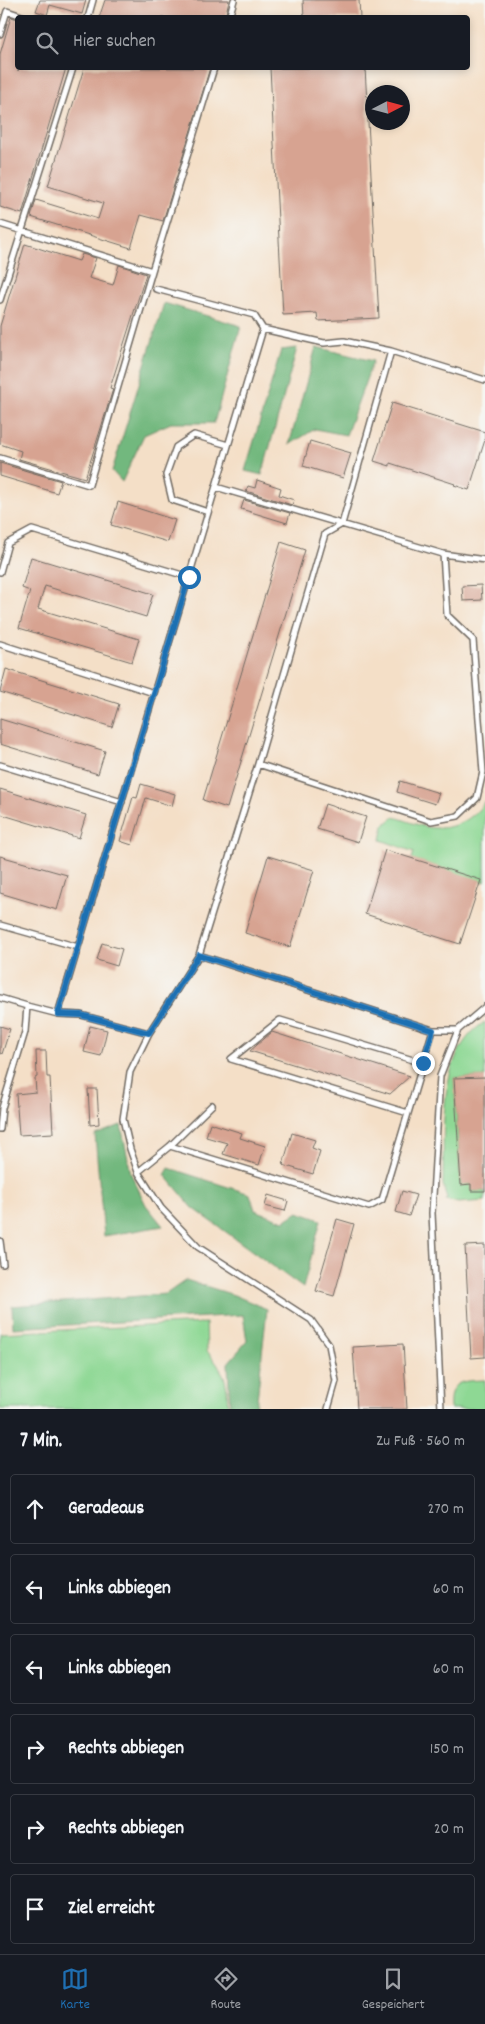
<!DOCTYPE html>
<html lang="de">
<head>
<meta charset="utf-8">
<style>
  :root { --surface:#171b24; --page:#20242c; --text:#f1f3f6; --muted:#9ea1a6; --line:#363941; --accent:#1f6fb2 }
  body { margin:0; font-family:Dekko,sans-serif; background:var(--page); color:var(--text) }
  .compass { position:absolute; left:365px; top:85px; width:45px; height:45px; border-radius:50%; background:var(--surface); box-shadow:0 2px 8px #0003; rotate:84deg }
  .stop { position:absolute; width:15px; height:15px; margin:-11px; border:4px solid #1f6fb2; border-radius:50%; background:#fff }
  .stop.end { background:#1f6fb2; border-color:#fff; box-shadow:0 1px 5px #0008 }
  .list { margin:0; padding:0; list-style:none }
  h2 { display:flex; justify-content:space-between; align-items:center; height:65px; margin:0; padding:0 20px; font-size:21px }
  h2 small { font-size:16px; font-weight:400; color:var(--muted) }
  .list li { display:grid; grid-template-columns:32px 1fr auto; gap:15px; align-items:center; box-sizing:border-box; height:70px; margin:0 10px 10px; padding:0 10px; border:1px solid var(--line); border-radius:5px }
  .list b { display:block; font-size:19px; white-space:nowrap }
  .list em { font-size:16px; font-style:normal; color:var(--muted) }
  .icon { flex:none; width:28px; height:28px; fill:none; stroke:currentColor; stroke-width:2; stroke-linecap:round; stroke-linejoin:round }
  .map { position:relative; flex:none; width:485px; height:1409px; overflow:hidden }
  .search { position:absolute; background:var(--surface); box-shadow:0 2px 8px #0003; left:15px; right:15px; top:15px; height:55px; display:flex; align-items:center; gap:12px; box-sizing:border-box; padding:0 18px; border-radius:5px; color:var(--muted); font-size:19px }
  .sheet { height:545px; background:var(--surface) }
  nav { display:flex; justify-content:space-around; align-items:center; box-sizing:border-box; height:70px; border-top:1px solid var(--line); background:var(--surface); font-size:14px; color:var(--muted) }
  nav a { display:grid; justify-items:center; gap:2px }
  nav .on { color:var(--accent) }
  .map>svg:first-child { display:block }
  .green { fill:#8ed894; stroke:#5c8260 }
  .forest { fill:#72b87e; stroke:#4e7254 }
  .building { fill:#d7a391 }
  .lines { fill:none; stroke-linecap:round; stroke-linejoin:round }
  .lane-casing { stroke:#716a62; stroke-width:8 }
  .lane { stroke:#fff; stroke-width:5 }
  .route { stroke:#1f6fb2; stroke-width:6 }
</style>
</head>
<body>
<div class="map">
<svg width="485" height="1409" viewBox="0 0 485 1409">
  <rect width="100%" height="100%" fill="#f6f6f2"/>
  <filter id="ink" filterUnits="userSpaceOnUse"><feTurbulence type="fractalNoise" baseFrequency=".02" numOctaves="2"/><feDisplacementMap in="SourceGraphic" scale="10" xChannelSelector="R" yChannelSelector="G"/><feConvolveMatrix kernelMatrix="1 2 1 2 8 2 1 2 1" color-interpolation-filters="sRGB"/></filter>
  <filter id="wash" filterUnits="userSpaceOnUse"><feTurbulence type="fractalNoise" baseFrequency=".0096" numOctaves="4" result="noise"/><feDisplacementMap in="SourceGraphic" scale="20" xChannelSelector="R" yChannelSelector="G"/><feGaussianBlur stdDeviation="1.12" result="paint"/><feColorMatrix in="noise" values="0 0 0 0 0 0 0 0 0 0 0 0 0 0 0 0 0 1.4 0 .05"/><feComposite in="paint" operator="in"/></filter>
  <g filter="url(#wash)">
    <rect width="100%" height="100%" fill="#f4dfc7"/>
    <path class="green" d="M485,800V882L412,859L414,852L381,840L384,825L394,817C407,820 422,828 436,828C455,829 477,817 485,800Z
      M485,1022V1077L454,1078L461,1184H471V1191H485V1201L458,1203L446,1200L447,1197L445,1193L443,1184C445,1134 435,1053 485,1022Z
      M206,1323L207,1351L217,1364L224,1376L227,1389L228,1409H0V1333Z
      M485,1380V1409H450C448,1380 461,1381 485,1380Z"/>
    <path class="forest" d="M164,303L241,326L214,423H171L144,435L122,482L112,471Z
      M316,347L373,361L346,435L315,429L289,445Z
      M297,348L262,475L245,471L281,350Z
      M121,1125L131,1174L146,1205L163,1226L104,1236L95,1135Z
      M169,1168L250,1194L255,1210L284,1221L298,1212L321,1220L303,1288L193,1208L165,1175Z
      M186,1280L234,1295L267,1309L256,1409H230L228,1363L247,1341L243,1315L13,1328L12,1306L166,1294Z"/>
    <g id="blocks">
      <path class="building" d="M40,0H86L82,14L50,5L47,15L36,11Z
        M105,0H229L225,18H99Z
        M303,0H359L360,18H304Z
        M11,17L18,19V71L19,68H66L22,214L0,207V54Z
        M84,68H210L163,221L141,215L131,248L31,217L36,200L98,219L103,203L48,186Z
        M270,68H365L379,318L318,321L317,313L283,315Z
        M25,244L79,261L82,254L96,258L89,278L113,285L119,265L146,274L110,388L113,389L100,431L85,478L19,459L21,451L0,444V326Z
        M392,403L485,432V440L469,490L454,485L455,484L390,463V466L374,461Z
        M310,441L351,453L343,478L303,466Z
        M0,463L61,481L57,493L0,476Z
        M257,480L281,488L279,495L294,500L292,505L246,491L248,486L255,488Z
        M244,500L290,513L287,523L241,509Z
        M118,502L175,520L168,542L111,525Z
        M281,542L305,550L227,808L203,800Z
        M31,557L153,594L146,617L45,586L38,609L139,639L132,662L19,628L30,591L22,588Z
        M481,585L482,600L463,601L462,586Z
        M6,669L119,704L112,727L0,692Z
        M0,719L105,751L98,774L0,744Z
        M400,781L439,793L435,804L397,792Z
        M141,784L175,794L172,806L146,798L132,845L120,841L133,797L137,798Z
        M0,789L86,815L79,838L0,814Z
        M325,804L366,817L358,842L317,829Z
        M385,850L481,880L460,944L365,914Z
        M0,856L67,875L57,910L0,893Z
        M268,856L314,870L290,947L245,933Z
        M102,943L122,949L117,966L97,960Z
        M0,1026L10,1029L2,1054L0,1053Z
        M90,1026L107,1030L101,1056L84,1052Z
        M272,1032L410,1076L390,1094L250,1051Z
        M36,1051H46L47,1077H50L53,1133L19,1135L16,1094L36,1092L35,1078L37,1077Z
        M485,1077V1191H471V1184L461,1185L454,1078Z
        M88,1089H97L99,1124L90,1125Z
        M210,1123L242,1133L240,1138L265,1146L259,1165L223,1154L227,1143L206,1137Z
        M292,1133L315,1140L312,1148L320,1151L313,1174L283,1165Z
        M402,1191L416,1195L409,1216L396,1212Z
        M268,1195L288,1201L285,1211L265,1206Z
        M337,1219L354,1224L334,1296L316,1291Z
        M485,1245V1357L471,1358L465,1246Z
        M403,1344L407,1409H357L353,1347Z"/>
    </g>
  </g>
  <g filter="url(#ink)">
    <use href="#blocks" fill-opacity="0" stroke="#716a62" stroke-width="1"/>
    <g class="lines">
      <g class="lane-casing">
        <path id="lane" d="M88,18L93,0
          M229,18L234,0
          M0,34L7,11L28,18
          M0,224L152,271L214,68
          M156,289L254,315L263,329
          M0,300L73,68
          M0,458L89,485L152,271
          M216,487L443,554L485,560
          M208,512L172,500L166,475L176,447L194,435L228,445
          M0,572L8,543L32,530L189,577
          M0,644L154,693
          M258,764L431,821L458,816L477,798L483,772L473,640L447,615L443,554
          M0,765L122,802
          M0,925L78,947
          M199,955L433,1030H458
          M0,998L27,1006L58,1014L81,1015L149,1033
          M58,1014L263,329L324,343L344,341L391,351L485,380
          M408,1113L231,1059L280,1020L423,1063
          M0,1129L2,1108L25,1032L27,1006
          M170,1146L369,1207L382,1200L433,1030
          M138,1172L170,1146L212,1105
          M0,1241L3,1264
          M328,1409L336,1381L329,1345L311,1320L198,1247L161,1208L138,1172L130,1149L123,1119L130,1072L149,1033L199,955L258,764L325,534L342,524L391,351
          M441,1409L432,1213L440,1076L458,1030L485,1007"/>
      </g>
      <use href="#lane" class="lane"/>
    </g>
  </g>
  <g class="lines" filter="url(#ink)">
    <path class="route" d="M189,577L58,1014L81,1015L149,1033L199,955L433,1030L423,1063"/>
  </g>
</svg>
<svg class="compass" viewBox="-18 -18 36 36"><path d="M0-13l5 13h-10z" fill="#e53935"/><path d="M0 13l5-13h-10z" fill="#9ea1a6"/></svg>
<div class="stop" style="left:189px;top:577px"></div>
<div class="stop end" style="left:423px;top:1063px"></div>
<div class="search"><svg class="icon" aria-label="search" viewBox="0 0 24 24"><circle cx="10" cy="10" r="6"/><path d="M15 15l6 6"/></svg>Hier suchen</div>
</div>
<section class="sheet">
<h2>7 Min.<small>Zu Fuß · 560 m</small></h2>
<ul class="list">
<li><svg class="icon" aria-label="ahead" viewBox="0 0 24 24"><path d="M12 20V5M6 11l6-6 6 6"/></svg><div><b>Geradeaus</b></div><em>270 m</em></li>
<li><svg class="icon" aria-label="left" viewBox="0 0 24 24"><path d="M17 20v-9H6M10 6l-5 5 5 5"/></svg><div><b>Links abbiegen</b></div><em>60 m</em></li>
<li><svg class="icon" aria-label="left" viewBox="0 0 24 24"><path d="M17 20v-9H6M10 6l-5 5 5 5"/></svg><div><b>Links abbiegen</b></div><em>60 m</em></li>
<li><svg class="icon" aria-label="right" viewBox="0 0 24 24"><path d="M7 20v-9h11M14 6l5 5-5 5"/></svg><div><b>Rechts abbiegen</b></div><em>150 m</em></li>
<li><svg class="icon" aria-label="right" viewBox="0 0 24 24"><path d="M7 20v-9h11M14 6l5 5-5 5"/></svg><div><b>Rechts abbiegen</b></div><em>20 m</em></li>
<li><svg class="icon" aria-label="arrive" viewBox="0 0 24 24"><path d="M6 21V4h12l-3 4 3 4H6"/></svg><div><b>Ziel erreicht</b></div></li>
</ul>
</section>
<nav>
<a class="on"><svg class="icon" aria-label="map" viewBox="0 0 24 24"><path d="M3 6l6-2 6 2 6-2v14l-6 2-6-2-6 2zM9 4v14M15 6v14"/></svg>Karte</a>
<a><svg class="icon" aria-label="directions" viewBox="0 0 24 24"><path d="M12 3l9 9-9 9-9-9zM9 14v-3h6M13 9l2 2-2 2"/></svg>Route</a>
<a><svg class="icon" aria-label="saved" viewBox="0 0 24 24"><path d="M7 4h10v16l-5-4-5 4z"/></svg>Gespeichert</a>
</nav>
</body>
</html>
